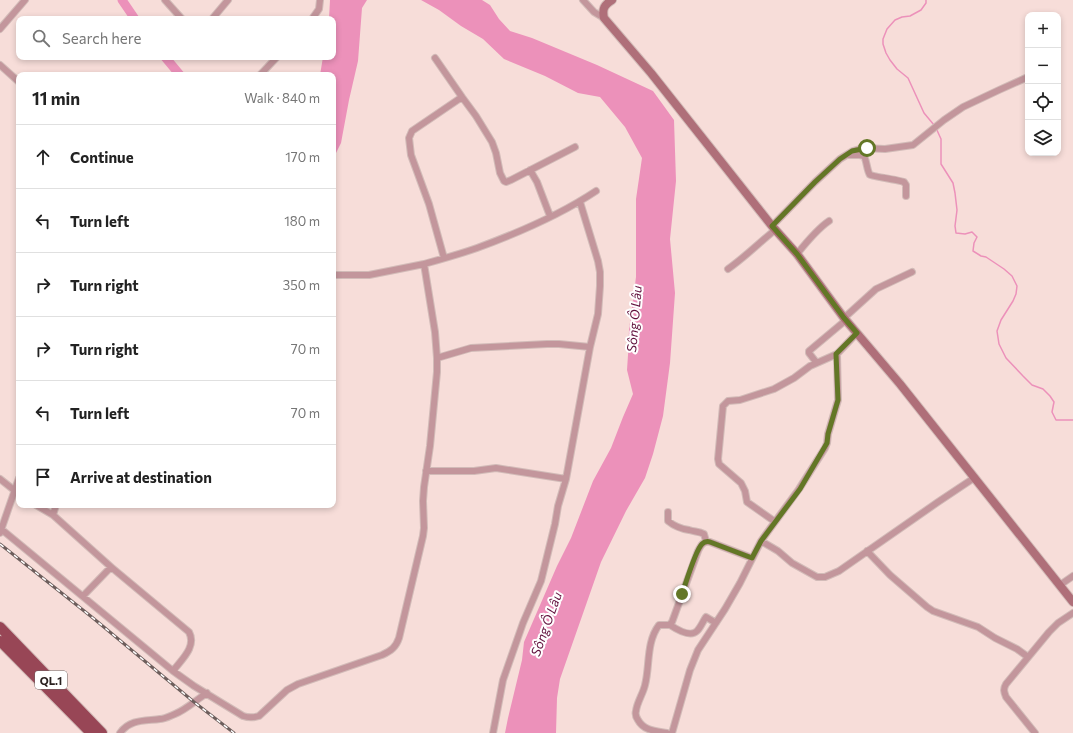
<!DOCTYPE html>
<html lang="en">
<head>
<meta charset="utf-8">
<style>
  :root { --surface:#fff; --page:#f6f6f6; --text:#222; --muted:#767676; --line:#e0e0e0 }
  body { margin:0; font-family:Commissioner,sans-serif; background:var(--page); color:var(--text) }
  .controls { position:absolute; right:12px; top:12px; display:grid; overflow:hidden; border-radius:8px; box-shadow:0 2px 6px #0003 }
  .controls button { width:36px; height:36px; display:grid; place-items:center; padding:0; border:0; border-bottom:1px solid var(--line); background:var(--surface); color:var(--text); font:20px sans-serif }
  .stop { position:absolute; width:12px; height:12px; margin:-9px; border:3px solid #637726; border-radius:50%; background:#fff }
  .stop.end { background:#637726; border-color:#fff; box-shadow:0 1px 4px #0008 }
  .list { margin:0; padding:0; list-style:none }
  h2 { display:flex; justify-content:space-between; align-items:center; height:52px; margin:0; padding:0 16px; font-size:17px }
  h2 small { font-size:13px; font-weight:400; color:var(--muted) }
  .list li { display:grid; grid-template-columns:26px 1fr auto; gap:12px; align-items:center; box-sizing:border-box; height:64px; padding:0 16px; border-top:1px solid var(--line) }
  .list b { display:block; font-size:15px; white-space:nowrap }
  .list em { font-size:13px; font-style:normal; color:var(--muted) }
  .icon { flex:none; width:22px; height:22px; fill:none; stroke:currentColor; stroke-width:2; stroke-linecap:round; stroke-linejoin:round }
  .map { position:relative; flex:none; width:1073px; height:733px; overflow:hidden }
  .search { position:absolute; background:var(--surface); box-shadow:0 2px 6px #0003; left:16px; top:16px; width:320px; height:44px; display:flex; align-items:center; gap:10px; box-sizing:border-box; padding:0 14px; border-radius:8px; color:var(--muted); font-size:15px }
  .panel { position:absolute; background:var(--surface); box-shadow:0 2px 6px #0003; left:16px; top:72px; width:320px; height:436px; border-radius:8px }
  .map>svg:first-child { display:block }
  .water { fill:#ec91ba }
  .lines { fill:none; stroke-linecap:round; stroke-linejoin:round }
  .stream { stroke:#ec91ba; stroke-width:1.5 }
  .river { stroke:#ec91ba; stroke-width:9 }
  .minor-casing { stroke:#d2bbb8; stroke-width:8 }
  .secondary-casing { stroke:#d2bbb8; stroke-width:10 }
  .trunk-casing { stroke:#d2bbb8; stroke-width:12 }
  .minor { stroke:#c3969c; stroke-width:6 }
  .secondary { stroke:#af6f79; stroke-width:8 }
  .trunk { stroke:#984656; stroke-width:10 }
  .rail-casing { stroke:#6d5e5c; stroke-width:3 }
  .rail { stroke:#fff; stroke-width:1.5; stroke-dasharray:4.5; stroke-linecap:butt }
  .route { stroke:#637726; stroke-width:5 }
  .labels { text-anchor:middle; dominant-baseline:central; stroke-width:4; stroke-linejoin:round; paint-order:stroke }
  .shield { fill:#fff; stroke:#6a6463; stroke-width:1 }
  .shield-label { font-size:11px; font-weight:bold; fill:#2a2120 }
  .water-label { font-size:13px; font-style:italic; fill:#61113d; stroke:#fff }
</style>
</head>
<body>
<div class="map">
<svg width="1073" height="733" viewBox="0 0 1073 733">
  <rect width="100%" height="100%" fill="#f7ddd9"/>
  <path class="water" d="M330,0H367L362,8L358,61L349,100L341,143L333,159V75H320L323,57H333V19H329Z
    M421,0H482L490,5L499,19L510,31L532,38L597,65L653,91L674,120L676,181L670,239L675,293L670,363L663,416L653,454L645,478L626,511L601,562L560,679L557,698L556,733H505L508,718L522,660L524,642L557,566L571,538L593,481L611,448L623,417L633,394L627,370L628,355L629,330L636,277V199L642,158L625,127L600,97L578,93L545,76L504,59L483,39L461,26L439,10Z"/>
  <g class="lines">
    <path class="stream" d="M926,0V3L921,10L910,16L902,17L895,20L887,29L883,39V44L886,53L890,60L897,69L908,78L924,113L934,125
      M936,128L941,139V164L953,183L955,193L957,210L955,226L956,233L965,234L972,232L977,237L974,243L973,251L981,256L986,257L1004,269L1012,276L1017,286L1016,294L1013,301L1001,320L997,331L999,344L1006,358L1023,376L1032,385L1043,389L1050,396L1054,402L1052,412L1056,420H1073"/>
    <path class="river" d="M122,0L135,19
      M165,57L180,75"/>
    <g class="minor-casing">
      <path id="minor" d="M165,0L182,19
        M583,0L594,12L604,18
        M212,19L228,0
        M312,19L319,9L320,0
        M0,29L25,0
        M435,58L462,97L476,116L492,142L496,153L500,173L504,181L506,182L511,180L575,147
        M0,65L19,82
        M260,75L277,57
        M848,155H860L864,156C867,162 867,171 870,175C871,176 899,180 904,182L906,185V196
        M530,170L537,182L550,216
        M772,226L815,182L840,159L853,151L863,148L885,149L913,145L944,120L963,107L999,90L1028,77
        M797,254C805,244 817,229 829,221
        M444,258L429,204L411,155L409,138L412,131L462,97
        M424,264C442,259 460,254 477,248C518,233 560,215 596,191
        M728,269C745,257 759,243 775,230
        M844,318L876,289L912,272
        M437,358L471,348L547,344H559L590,347
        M816,362L809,353V351L846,320
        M426,471H474L496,468L566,479
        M0,479L19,494
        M36,505L53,515L111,567L189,632C197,647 181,660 173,671
        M668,512V521C674,526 682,529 689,530C695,532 699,531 704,534L706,541
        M53,515L56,505
        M774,521L747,502L745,491L741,483L719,464L718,459L723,406L728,401L740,400L774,389L794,378L810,366L837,354
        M0,528L173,671L194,686L243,716C249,718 253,718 259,716L287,690L298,684L382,655C391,651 396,647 399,638L423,536L424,528L423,501L424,487L430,446L437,372V358L435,332L424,264L369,275H333
        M0,533L19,478
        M761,541L778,551L792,563L817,577H825L839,571L938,502L974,478
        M867,551L890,575L927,607L933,611L978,627L995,638L1017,649L1028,657
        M1060,585L1073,576
        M83,596L111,567
        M670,625C676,629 690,638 697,631C701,627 703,621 706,617L716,623
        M120,733C130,719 145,721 160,719C165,719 170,716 175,714C187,709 196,700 207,693
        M493,733L503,680L523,623L541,581L555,524L558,506L566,479L590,347L598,314L600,286V272L598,261L580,202
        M667,733C656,731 644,731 638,720C636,717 635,714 636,711C637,702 643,694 645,685C650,666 646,642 659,625H669L672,622L698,551C701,545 703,541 710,542L752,558
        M672,733L690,670L698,650L725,609L740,583L761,541L799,489L825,448L827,443L828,434L838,400L837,354L857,333
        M1035,733L1006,697C1004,692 1003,689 1006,684L1049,632L1058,623L1073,613"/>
    </g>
    <g class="secondary-casing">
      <path id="secondary" d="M612,0C604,5 602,9 604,18L651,73L772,226L797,254L844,318L900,384L1073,602"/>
    </g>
    <g class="trunk-casing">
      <path id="trunk" d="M0,627L102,733
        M0,641L91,733"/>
    </g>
    <use href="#minor" class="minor"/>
    <use href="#secondary" class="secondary"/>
    <use href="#trunk" class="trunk"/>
    <g class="rail-casing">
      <path id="rail" d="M0,544L93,618L194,702L234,733"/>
    </g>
    <use href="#rail" class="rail"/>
  </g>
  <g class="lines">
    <path class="route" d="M682,594C686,583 695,551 702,544C705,541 707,541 710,542L752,558L761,541L800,489L827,443L828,434L838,400L836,354L857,333L844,318L797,254L772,226L815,182L840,159L852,151L867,148"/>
  </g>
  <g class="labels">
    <rect class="shield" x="35" y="671" width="32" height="18" rx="3"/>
    <g class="shield-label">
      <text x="51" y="680">QL.1</text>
    </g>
    <g class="water-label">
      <text transform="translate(634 319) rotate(-85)">Sông Ô Lâu</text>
      <text transform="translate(546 624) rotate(-70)">Sông Ô Lâu</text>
    </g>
  </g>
</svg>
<div class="controls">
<button>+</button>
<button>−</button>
<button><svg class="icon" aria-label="locate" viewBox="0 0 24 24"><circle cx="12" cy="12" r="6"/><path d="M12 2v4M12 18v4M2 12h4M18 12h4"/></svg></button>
<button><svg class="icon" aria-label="layers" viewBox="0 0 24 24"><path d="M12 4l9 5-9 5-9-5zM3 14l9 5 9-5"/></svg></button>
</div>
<div class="stop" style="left:867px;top:148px"></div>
<div class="stop end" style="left:682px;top:594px"></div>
<div class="search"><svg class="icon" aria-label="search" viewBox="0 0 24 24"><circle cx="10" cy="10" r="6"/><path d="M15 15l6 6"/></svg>Search here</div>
<section class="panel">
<h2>11 min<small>Walk · 840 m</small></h2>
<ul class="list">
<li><svg class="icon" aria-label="ahead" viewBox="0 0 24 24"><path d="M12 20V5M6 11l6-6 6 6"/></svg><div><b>Continue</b></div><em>170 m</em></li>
<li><svg class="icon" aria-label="left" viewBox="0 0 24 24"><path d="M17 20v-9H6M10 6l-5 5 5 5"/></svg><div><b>Turn left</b></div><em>180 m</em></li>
<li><svg class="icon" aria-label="right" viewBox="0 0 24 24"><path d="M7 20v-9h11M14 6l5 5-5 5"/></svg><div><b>Turn right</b></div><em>350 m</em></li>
<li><svg class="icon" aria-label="right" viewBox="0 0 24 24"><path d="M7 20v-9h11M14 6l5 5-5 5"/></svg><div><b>Turn right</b></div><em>70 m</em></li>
<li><svg class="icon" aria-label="left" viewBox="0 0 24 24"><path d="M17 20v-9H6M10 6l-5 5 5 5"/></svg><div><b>Turn left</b></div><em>70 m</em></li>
<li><svg class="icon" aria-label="arrive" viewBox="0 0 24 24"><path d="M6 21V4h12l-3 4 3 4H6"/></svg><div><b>Arrive at destination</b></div></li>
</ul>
</section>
</div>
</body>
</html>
